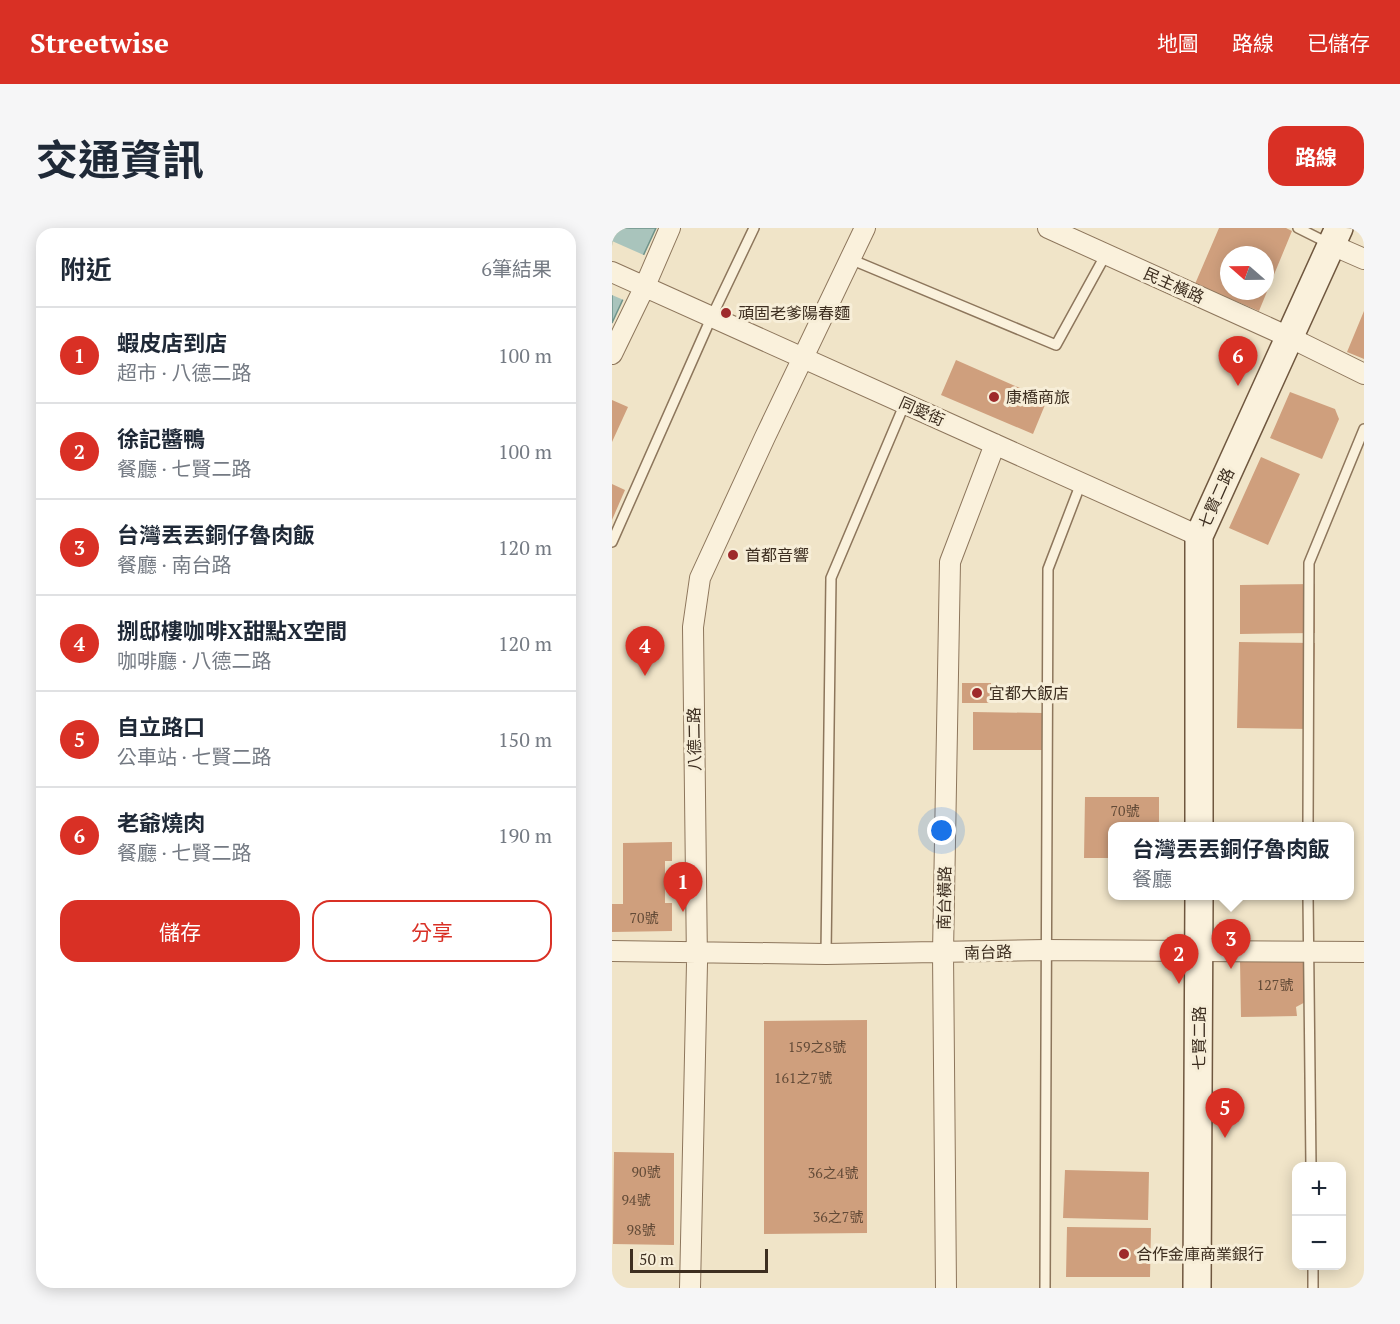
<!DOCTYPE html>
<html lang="zh-TW">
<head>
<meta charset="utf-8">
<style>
  :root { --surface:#fff; --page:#f6f6f7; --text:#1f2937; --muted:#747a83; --line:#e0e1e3; --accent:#d93025 }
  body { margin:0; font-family:"PT Serif","Noto Sans TC",serif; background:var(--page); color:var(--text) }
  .controls { position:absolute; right:18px; bottom:18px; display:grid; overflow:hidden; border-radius:12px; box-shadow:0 3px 15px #0003 }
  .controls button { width:54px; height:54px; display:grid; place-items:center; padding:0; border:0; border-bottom:2px solid var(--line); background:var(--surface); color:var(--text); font:30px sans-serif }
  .compass { position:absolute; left:608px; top:18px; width:54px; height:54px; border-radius:50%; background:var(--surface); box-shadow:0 3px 15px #0003; rotate:290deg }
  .scale { position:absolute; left:18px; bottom:15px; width:138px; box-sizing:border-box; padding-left:6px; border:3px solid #3d2e20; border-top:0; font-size:16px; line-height:21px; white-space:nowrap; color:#3d2e20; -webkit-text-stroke:4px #f7eed8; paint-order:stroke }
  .you { position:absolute; left:330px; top:603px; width:21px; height:21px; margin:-15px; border:4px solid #fff; border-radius:50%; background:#1a73e8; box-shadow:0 0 0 9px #1a73e833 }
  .badge { display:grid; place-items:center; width:39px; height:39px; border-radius:50%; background:var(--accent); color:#fff; font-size:20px; font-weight:700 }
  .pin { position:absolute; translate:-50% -50px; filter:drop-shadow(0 2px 3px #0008) }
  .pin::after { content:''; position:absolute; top:32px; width:21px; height:18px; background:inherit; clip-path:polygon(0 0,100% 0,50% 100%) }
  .popup { position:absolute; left:496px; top:594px; width:246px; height:78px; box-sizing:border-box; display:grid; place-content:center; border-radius:12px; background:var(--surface); filter:drop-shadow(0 2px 4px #0005); font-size:20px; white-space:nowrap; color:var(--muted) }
  .popup b { font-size:22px; color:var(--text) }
  .popup::after { content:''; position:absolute; left:50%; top:100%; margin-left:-12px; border:12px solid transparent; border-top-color:var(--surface) }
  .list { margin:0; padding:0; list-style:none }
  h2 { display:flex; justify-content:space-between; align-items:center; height:78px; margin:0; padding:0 24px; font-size:26px }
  h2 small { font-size:20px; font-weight:400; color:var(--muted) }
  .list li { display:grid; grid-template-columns:39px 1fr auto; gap:18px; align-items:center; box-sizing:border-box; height:96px; padding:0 24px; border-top:2px solid var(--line) }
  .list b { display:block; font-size:22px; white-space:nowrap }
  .list p { margin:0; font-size:20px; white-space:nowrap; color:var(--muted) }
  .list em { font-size:20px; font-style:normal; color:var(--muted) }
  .actions { display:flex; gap:12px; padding:18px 24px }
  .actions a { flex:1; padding:14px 0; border:2px solid var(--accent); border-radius:18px; text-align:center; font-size:21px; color:var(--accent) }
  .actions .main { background:var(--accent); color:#fff }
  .map { position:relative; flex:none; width:752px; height:1060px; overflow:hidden; border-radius:18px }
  header { display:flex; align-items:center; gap:36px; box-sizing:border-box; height:84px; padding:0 30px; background:var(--accent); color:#fff }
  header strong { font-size:28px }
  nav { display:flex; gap:33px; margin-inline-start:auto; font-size:21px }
  .intro { display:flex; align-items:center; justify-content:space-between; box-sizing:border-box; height:144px; padding:0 36px }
  h1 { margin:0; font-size:42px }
  .button { padding:15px 27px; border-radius:18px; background:var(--accent); color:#fff; font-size:21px; font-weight:700 }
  main { display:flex; gap:36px; padding:0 36px }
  aside { flex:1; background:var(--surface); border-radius:18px; box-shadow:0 3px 15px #0003 }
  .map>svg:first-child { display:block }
  .water { fill:#a9c4bc; stroke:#6f938a; stroke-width:1.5 }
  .pier { fill:#f0e4c8 }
  .building { fill:#cf9f7d; fill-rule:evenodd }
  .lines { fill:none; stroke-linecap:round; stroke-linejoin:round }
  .lane-casing { stroke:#8d765c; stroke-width:12 }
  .street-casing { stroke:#8d765c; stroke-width:22 }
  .secondary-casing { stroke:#6f573f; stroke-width:30 }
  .lane { stroke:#faf1dc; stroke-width:9 }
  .street { stroke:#faf1dc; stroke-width:20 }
  .secondary { stroke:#faf1dc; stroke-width:27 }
  .poi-dot { fill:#9e2a2b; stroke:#f7eed8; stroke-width:2 }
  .labels { text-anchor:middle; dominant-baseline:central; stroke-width:6; stroke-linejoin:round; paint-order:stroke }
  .number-label { font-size:14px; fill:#624a37 }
  .street-label { font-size:16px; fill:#3d2e20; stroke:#f7eed8 }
  .poi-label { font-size:16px; fill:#3d2e20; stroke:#f7eed8; text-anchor:start }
</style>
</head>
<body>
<header>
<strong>Streetwise</strong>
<nav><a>地圖</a><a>路線</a><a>已儲存</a></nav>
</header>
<div class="intro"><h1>交通資訊</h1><a class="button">路線</a></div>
<main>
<aside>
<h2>附近<small>6筆結果</small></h2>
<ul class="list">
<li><span class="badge">1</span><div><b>蝦皮店到店</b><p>超市 · 八德二路</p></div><em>100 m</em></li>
<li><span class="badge">2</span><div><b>徐記醬鴨</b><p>餐廳 · 七賢二路</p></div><em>100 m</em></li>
<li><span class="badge">3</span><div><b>台灣丟丟銅仔魯肉飯</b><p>餐廳 · 南台路</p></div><em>120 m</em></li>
<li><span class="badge">4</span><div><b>捌邸樓咖啡X甜點X空間</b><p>咖啡廳 · 八德二路</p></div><em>120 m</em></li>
<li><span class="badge">5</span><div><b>自立路口</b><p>公車站 · 七賢二路</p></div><em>150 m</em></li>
<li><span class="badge">6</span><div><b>老爺燒肉</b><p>餐廳 · 七賢二路</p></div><em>190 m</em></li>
</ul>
<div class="actions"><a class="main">儲存</a><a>分享</a></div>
</aside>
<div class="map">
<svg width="752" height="1060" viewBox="0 0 752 1060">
  <rect width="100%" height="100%" fill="#f0e4c8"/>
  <path class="water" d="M0,0H44L0,95Z"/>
  <path class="pier" d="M0,13L34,28L14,73L0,67Z"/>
  <path class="building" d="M607,0H674L680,3L647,83L583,56ZM617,27H653V63H617Z
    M752,83V131L735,124Z
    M344,132L435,172L421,206L329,167Z
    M678,164L723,181L727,191L710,231L658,210Z
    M0,172L16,179L0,214Z
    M649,229L688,246L656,317L617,300Z
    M0,256L13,262L0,292Z
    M703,356V405L628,406V357Z
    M627,414L703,415L701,501L625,500Z
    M350,455H379V475H350Z
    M361,484L431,485V522H361Z
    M473,569H547V598H500V630H472Z
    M60,614V633H53V675H60V703L0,704V676H11V615Z
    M697,731L699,771L684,779L685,788L629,789L628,732Z
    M255,792V1005L152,1006V793Z
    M2,924L62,925V1017L1,1016Z
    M453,942L537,944L536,992L451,990Z
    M455,999L539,1000L538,1049H454Z"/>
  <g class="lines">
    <g class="lane-casing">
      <path id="lane" d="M686,0L716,15
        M238,31L444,117L494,26
        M0,314L100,88L142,0
        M696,598L697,335L752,201
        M696,668L699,938
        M214,726L219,350L293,175
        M701,1038V1060
        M433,1060L436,341L469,255"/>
    </g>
    <g class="street-casing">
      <path id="street" d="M436,0L677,109L752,146
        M720,17L752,31
        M0,44L587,308
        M0,126L33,58L58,0
        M0,723L214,726L434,722L752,724
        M78,1060L85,735L81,399L88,350L153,209L253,0
        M334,1060L331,725L338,334L383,216"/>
    </g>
    <g class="secondary-casing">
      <path id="secondary" d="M587,598V308L727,0
        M585,1060L587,668"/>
    </g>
    <use href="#lane" class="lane"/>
    <use href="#street" class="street"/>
    <use href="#secondary" class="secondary"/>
  </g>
  <g class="poi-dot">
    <circle cx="114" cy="85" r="6"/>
    <circle cx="382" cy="169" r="6"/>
    <circle cx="121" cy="327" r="6"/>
    <circle cx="365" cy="465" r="6"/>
    <circle cx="512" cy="1026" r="6"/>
  </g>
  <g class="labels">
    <g class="number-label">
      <text x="513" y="582">70號</text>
      <text x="32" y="689">70號</text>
      <text x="663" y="756">127號</text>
      <text x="205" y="818">159之8號</text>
      <text x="191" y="849">161之7號</text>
      <text x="34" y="943">90號</text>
      <text x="221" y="944">36之4號</text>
      <text x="24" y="971">94號</text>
      <text x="226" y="988">36之7號</text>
      <text x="29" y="1001">98號</text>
    </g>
    <g class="street-label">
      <text transform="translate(562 57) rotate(24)">民主橫路</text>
      <text transform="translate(310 183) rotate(24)">同愛街</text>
      <text transform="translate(604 270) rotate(-66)">七賢二路</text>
      <text transform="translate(82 511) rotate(-91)">八德二路</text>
      <text transform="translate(332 670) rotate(-89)">南台橫路</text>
      <text transform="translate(376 724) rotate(-2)">南台路</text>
      <text transform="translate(587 810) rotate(-90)">七賢二路</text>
    </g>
    <g class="poi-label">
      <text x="126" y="85">頑固老爹陽春麵</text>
      <text x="394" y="169">康橋商旅</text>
      <text x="133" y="327">首都音響</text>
      <text x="377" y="465">宜都大飯店</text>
      <text x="524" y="1026">合作金庫商業銀行</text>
    </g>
  </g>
</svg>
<div class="controls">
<button>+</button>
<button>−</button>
</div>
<svg class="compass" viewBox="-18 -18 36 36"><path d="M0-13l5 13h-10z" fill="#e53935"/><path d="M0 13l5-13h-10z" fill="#747a83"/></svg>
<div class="scale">50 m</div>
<div class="you"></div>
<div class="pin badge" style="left:71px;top:684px">1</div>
<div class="pin badge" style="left:567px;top:756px">2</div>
<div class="pin badge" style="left:619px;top:741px">3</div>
<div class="popup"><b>台灣丟丟銅仔魯肉飯</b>餐廳</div>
<div class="pin badge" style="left:33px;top:448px">4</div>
<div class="pin badge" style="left:613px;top:910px">5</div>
<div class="pin badge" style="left:626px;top:158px">6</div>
</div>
</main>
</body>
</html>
